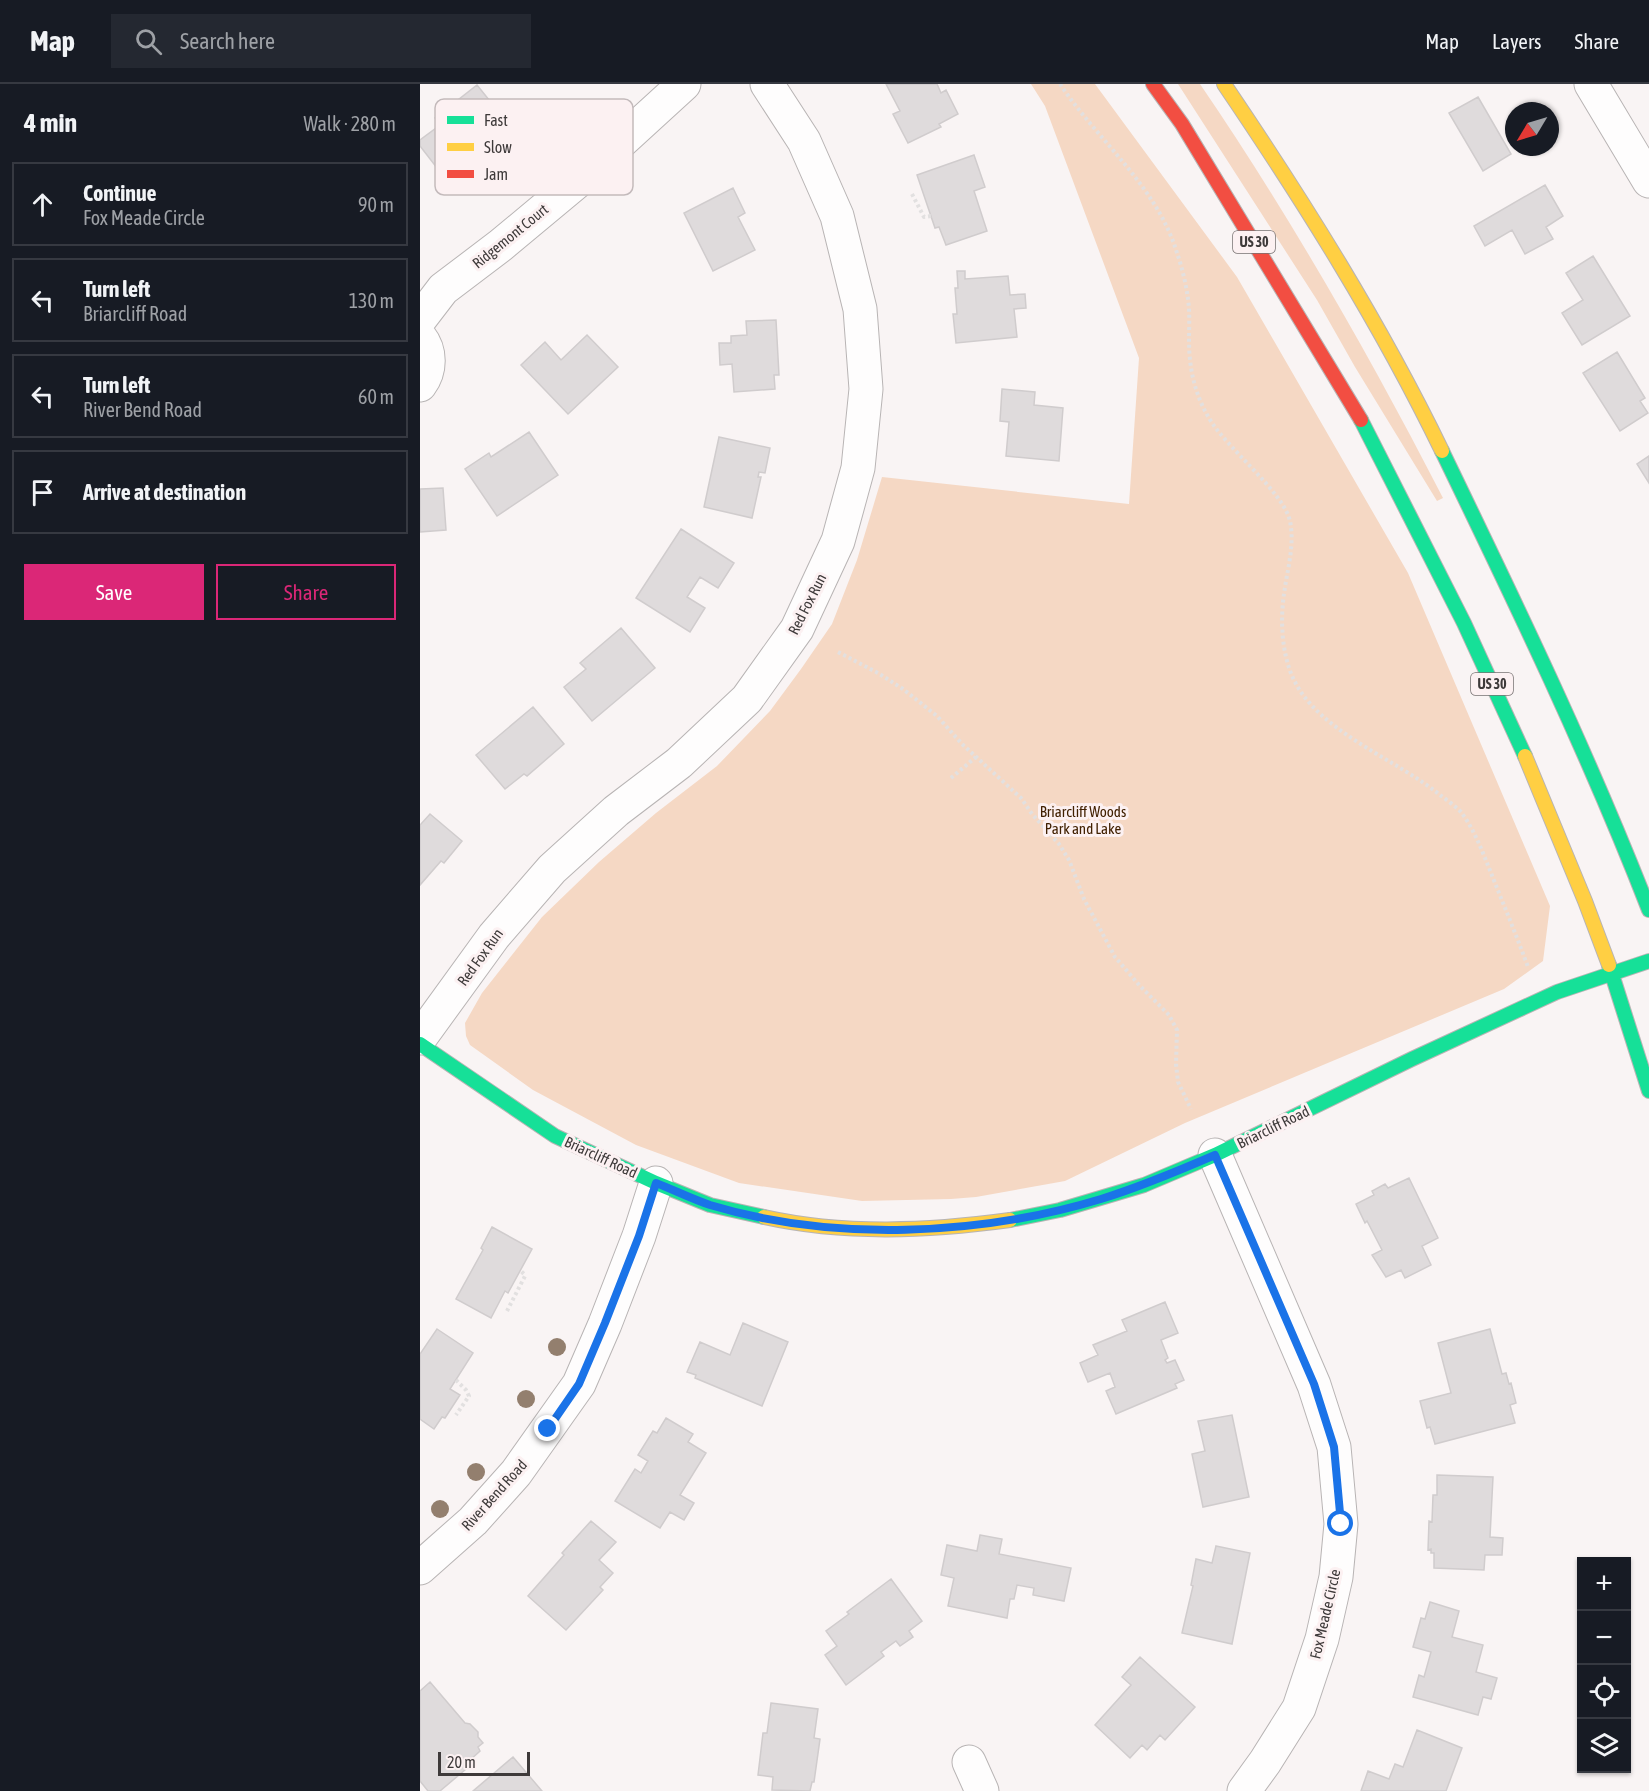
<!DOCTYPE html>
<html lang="en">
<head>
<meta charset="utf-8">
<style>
  :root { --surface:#171b24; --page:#242831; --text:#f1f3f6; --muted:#9ea1a6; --line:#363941; --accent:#db2777 }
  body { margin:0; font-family:"Asap Condensed",sans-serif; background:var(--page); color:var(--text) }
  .controls { position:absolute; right:18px; bottom:18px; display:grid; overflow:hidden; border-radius:0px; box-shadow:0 2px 4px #0004 }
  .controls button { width:54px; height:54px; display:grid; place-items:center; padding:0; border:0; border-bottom:2px solid var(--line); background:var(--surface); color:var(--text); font:30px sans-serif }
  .compass { position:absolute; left:1085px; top:18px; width:54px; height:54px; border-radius:50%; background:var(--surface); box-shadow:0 2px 4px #0004; rotate:232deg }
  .scale { position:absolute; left:18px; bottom:15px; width:92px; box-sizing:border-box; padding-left:6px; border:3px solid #3e3a3a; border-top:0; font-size:16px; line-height:21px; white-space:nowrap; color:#3e3a3a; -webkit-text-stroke:4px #fcf1f2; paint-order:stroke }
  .stop { position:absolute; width:18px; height:18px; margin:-14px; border:4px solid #1a73e8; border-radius:50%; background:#fff }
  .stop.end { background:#1a73e8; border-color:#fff; box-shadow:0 2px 6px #0008 }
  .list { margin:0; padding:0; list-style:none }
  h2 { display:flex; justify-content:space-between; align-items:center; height:78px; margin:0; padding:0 24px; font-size:26px }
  h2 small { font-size:20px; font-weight:400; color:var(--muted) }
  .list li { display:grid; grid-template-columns:39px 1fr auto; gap:18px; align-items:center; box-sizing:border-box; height:84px; margin:0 12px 12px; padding:0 12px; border:2px solid var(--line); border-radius:0px }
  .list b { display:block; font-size:22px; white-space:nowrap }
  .list p { margin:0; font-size:20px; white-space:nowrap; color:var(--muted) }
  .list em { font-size:20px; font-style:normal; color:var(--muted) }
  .actions { display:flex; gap:12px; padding:18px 24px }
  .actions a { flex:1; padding:14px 0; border:2px solid var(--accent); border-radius:0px; text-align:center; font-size:21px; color:var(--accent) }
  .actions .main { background:var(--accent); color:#fff }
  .icon { flex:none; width:33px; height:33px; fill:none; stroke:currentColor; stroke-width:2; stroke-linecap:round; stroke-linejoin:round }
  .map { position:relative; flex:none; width:1229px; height:1707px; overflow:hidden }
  header { display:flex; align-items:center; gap:36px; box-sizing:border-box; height:84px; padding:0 30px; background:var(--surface); border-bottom:2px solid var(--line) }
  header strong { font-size:28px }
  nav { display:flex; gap:33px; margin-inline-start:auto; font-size:21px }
  .search { width:420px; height:54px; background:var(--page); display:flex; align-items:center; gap:15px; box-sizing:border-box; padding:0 21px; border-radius:0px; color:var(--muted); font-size:22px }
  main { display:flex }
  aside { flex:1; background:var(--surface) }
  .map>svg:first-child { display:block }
  .green { fill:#f5d8c4 }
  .building { fill:#dfdbdc; stroke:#d0cccd; stroke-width:1.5 }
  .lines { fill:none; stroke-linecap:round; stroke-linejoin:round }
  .street-casing { stroke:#b8b4b4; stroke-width:35 }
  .fast-casing { stroke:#b8b4b4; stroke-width:16 }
  .slow-casing { stroke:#b8b4b4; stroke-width:16 }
  .jam-casing { stroke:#b8b4b4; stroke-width:16 }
  .path { stroke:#e2e0e0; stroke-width:4; stroke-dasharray:3 3; stroke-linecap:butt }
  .street { stroke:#fefdfd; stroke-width:33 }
  .fast { stroke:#16e098; stroke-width:14 }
  .slow { stroke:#ffcf43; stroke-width:14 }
  .jam { stroke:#f24e42; stroke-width:14 }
  .tree { fill:#937f6e }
  .route { stroke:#1a73e8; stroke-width:8 }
  .labels { text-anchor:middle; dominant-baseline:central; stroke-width:6; stroke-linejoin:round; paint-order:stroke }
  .shield { fill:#fcf1f2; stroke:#777171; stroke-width:1.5 }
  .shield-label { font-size:14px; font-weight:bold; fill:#3e3a3a }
  .street-label { font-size:15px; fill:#3e3a3a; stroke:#fcf1f2 }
  .park-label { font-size:15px; fill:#402001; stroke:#fcf1f2 }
  .key { fill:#fcf1f2; stroke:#c3babb; stroke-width:1.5 }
  .key-label { font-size:16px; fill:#3e3a3a }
</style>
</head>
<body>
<header>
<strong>Map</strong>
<div class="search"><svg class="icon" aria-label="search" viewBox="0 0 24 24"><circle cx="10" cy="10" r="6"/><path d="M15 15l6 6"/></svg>Search here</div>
<nav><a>Map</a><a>Layers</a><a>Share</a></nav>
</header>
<main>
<aside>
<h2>4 min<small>Walk · 280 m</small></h2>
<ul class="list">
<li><svg class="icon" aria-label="ahead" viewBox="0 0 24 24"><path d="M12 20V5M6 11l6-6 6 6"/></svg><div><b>Continue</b><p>Fox Meade Circle</p></div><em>90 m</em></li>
<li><svg class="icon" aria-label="left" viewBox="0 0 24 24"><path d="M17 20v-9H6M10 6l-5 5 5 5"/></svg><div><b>Turn left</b><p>Briarcliff Road</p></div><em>130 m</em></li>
<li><svg class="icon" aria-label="left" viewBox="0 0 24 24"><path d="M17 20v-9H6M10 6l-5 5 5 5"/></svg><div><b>Turn left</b><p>River Bend Road</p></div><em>60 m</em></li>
<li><svg class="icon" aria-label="arrive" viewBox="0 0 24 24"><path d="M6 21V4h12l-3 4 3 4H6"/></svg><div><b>Arrive at destination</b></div></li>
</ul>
<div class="actions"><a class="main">Save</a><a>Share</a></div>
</aside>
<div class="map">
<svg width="1229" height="1707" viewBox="0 0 1229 1707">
  <rect width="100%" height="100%" fill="#f9f4f4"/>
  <path class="green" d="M611,0H675L817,193L988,489L1130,822L1123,877L1084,905L765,1039L645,1097L556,1113L531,1115L442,1117L319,1099L216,1061L113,1006L50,961L46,952L45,939L62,909L122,833L179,778L236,729L297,682L350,627L381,585L412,540L437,476L462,393L709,420L719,274L625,22Z
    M758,0H780C870,132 950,272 1023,414L1017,417L935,283L897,216Z"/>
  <path class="building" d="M466,0H517L521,9L526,6L538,30L519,40L521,43L488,59L473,30L480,27Z
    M57,1L90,42L24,93L0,62V56L20,41L15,34Z
    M1058,13L1091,70L1063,87L1029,29Z
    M554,71L565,103L554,107L567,147L526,161L519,143L515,144L497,91Z
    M1125,101L1143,132L1126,143L1133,155L1105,170L1092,146L1065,162L1054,142Z
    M313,104L325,129L318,133L335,166L293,187L264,129Z
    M1173,172L1210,232L1162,261L1142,229L1163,216L1146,189Z
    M537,187H545V195L588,192L590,211L605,210L606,224L594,225L597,253L536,259L533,230H537L535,204H538Z
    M356,236L359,291H354L355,305L314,308L312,280L300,281L299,259H311V252L327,251L326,237Z
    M167,251L198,283L148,330L101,281L125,258L141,276Z
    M1197,268L1225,314L1220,317L1228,329L1200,347L1163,289Z
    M582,305L615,308L614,321L643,324L639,377L586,372L589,338L580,337Z
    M109,348L138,391L77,432L45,385L69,369L71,373Z
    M299,353L350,364L345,389L339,388L338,393H341L332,434L284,423Z
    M1229,372V399L1217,380Z
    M23,404L26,446L0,448V405Z
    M261,445L314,479L298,504L280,493L267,513L285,524L270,548L216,514Z
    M201,544L235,584L172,637L144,603L166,585L160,579Z
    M113,623L144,660L107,692L104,690L85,705L56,671Z
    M10,730L42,757L24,779L21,777L0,801V741Z
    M989,1094L1018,1154L1002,1162L1011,1181L985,1194L981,1186L966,1193L952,1171L962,1166L947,1137L945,1139L936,1120L954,1111L952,1107L965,1100L968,1104Z
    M72,1143L112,1165L88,1209L85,1207L71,1234L36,1215L63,1166L61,1164Z
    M745,1218L758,1249L741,1256L748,1274L745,1276L747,1279L755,1276L764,1296L755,1300L757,1304L696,1330L686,1307L695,1303L690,1289L668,1298L660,1279L678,1271L673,1261L707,1247L702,1236Z
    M323,1239L368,1258L342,1322L275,1294L276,1291L267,1288L280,1258L310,1271Z
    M17,1245L53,1269L30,1305L40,1311L25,1334L22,1333L14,1345L0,1335V1270Z
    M1070,1245L1082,1290L1086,1289L1089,1300L1091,1299L1096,1319L1090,1321L1095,1339L1015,1360L1010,1343L1007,1344L1000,1317L1031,1309L1018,1259Z
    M812,1331L829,1413L783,1423L772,1370L785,1367L778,1337Z
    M246,1334L273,1350L268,1358L286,1369L260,1411L274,1419L264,1436L250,1428L240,1444L195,1417L215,1385L221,1389L228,1377L218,1371L233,1347L237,1349Z
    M1017,1391L1073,1393L1070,1453L1083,1454L1082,1471H1065L1064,1486L1014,1484V1469H1011V1465L1008,1466L1009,1437L1012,1438L1013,1411H1017Z
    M171,1437L196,1458L179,1476L193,1489L180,1503L183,1506L146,1546L108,1512L144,1471L142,1469Z
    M560,1451L582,1455L579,1470L651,1484L644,1517L613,1511L614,1504L597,1501L594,1515H590L587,1534L528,1522L534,1494L521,1491L527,1461L557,1467Z
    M796,1462L830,1469L812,1560L762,1549L773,1502L771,1501L776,1475L792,1479Z
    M471,1495L502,1537L489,1547L493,1553L480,1562L476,1557L461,1568L464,1572L426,1601L405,1571L417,1562L406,1547L429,1530L427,1528Z
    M1010,1518L1039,1527L1032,1553L1063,1561L1056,1588L1077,1594L1071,1615L1063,1613L1058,1631L993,1613L999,1591L1004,1593L1011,1568L993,1563L1001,1534L1005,1535Z
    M720,1573L775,1623L745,1656L740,1651L727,1666L722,1661L710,1674L675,1641L711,1601L702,1593Z
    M10,1598L45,1639L50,1640L58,1648V1653L63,1659L58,1663L60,1667L49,1677L52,1680L20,1707H8L0,1697V1607Z
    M351,1619L398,1625L394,1654L400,1655L394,1698H392L390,1707L352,1706L353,1693L338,1691L343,1649H347Z
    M997,1646L1042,1664L1026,1707H941L948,1687L969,1695L975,1680L983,1683Z
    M93,1673L122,1707H53Z"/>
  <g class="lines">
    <g class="street-casing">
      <path id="street" d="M1171,0L1229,97
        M0,235L23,205L81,161L159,96L264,0
        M0,253C11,267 11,286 0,301
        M0,954L74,852L132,785L196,727L259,679L327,615L377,545L418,457L438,384L446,305L440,225L417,132L384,57L347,0
        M795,1071L894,1301L914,1363L921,1440L916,1493L902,1555L879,1624L845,1678L824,1707
        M0,1484L53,1437L96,1389L159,1300L185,1240L219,1152L236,1099
        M549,1678L562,1707"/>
    </g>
    <g class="fast-casing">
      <path id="fast" d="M941,336L1044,539L1105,672
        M1022,367C1095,518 1168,669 1229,826
        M1189,881L1229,1007
        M0,960L135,1052L236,1099L290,1121L344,1133
        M590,1136L640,1126L724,1101L795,1071L992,975L1137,908L1229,877"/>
    </g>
    <g class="slow-casing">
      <path id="slow" d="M804,0C884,118 960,239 1022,367
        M1105,672L1165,817L1189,881
        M344,1133C425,1151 509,1147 590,1136"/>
    </g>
    <g class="jam-casing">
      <path id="jam" d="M733,0L762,40L941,336"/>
    </g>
    <path class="path" d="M640,0C678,57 737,102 757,169C762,183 766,200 768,215C770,229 769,244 769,257C769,284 775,311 789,334C807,365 863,407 870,437C875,461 867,487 864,510C860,537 862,570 873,594C897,647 976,675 1020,711C1027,716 1035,722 1041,728C1056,748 1064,772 1073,794C1085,824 1097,853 1108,883
      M492,110L504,133L511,132
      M418,568L458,589L483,605L517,632L542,660L601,714L612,730L639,760L649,776L664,815L695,873L720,902L749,931L757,946L756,980L758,998L771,1025
      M531,694L556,673
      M87,1227L105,1192L104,1190L100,1186
      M36,1296L46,1306L49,1312L36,1331"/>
    <use href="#street" class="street"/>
    <use href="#fast" class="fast"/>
    <use href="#slow" class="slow"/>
    <use href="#jam" class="jam"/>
  </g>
  <g class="tree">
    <circle cx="137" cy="1263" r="9"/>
    <circle cx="106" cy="1315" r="9"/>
    <circle cx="56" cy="1388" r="9"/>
    <circle cx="20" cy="1425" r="9"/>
  </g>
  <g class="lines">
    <path class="route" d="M128,1345L159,1300L185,1239L219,1152L236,1099C254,1106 272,1115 290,1121C412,1158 559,1152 681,1115C720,1103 758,1087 795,1071L894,1300L914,1363L921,1440"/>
  </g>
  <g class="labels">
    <g class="shield">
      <rect x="813" y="147" width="42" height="22" rx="4.5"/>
      <rect x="1051" y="589" width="42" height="22" rx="4.5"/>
    </g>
    <g class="shield-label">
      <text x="834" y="158">US 30</text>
      <text x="1072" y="600">US 30</text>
    </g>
    <g class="street-label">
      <text transform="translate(90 152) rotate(-39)">Ridgemont Court</text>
      <text transform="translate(387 520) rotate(-63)">Red Fox Run</text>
      <text transform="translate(60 873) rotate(-54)">Red Fox Run</text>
      <text transform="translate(853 1043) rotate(-26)">Briarcliff Road</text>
      <text transform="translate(181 1073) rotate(25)">Briarcliff Road</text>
      <text transform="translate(74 1411) rotate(-48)">River Bend Road</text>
      <text transform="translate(905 1530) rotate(-77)">Fox Meade Circle</text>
    </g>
    <g class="park-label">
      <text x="663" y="727">Briarcliff Woods<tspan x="663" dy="17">Park and Lake</tspan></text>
    </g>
  </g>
  <rect x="15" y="15" width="198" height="96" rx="9" class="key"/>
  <rect x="27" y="32" width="27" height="8" fill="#16e098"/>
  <rect x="27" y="59" width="27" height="8" fill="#ffcf43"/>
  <rect x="27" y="86" width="27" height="8" fill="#f24e42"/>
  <g class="key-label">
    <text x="64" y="42">Fast</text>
    <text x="64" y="69">Slow</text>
    <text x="64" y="96">Jam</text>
  </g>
</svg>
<div class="controls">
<button>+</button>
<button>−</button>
<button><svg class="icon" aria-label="locate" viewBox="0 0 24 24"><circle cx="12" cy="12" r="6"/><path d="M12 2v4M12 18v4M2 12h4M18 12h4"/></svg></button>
<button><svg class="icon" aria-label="layers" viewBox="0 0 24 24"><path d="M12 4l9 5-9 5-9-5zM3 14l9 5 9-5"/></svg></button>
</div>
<svg class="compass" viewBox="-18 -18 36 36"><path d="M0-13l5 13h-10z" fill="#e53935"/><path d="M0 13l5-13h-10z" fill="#9ea1a6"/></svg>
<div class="scale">20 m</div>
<div class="stop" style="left:921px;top:1440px"></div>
<div class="stop end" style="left:128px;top:1345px"></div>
</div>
</main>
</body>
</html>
